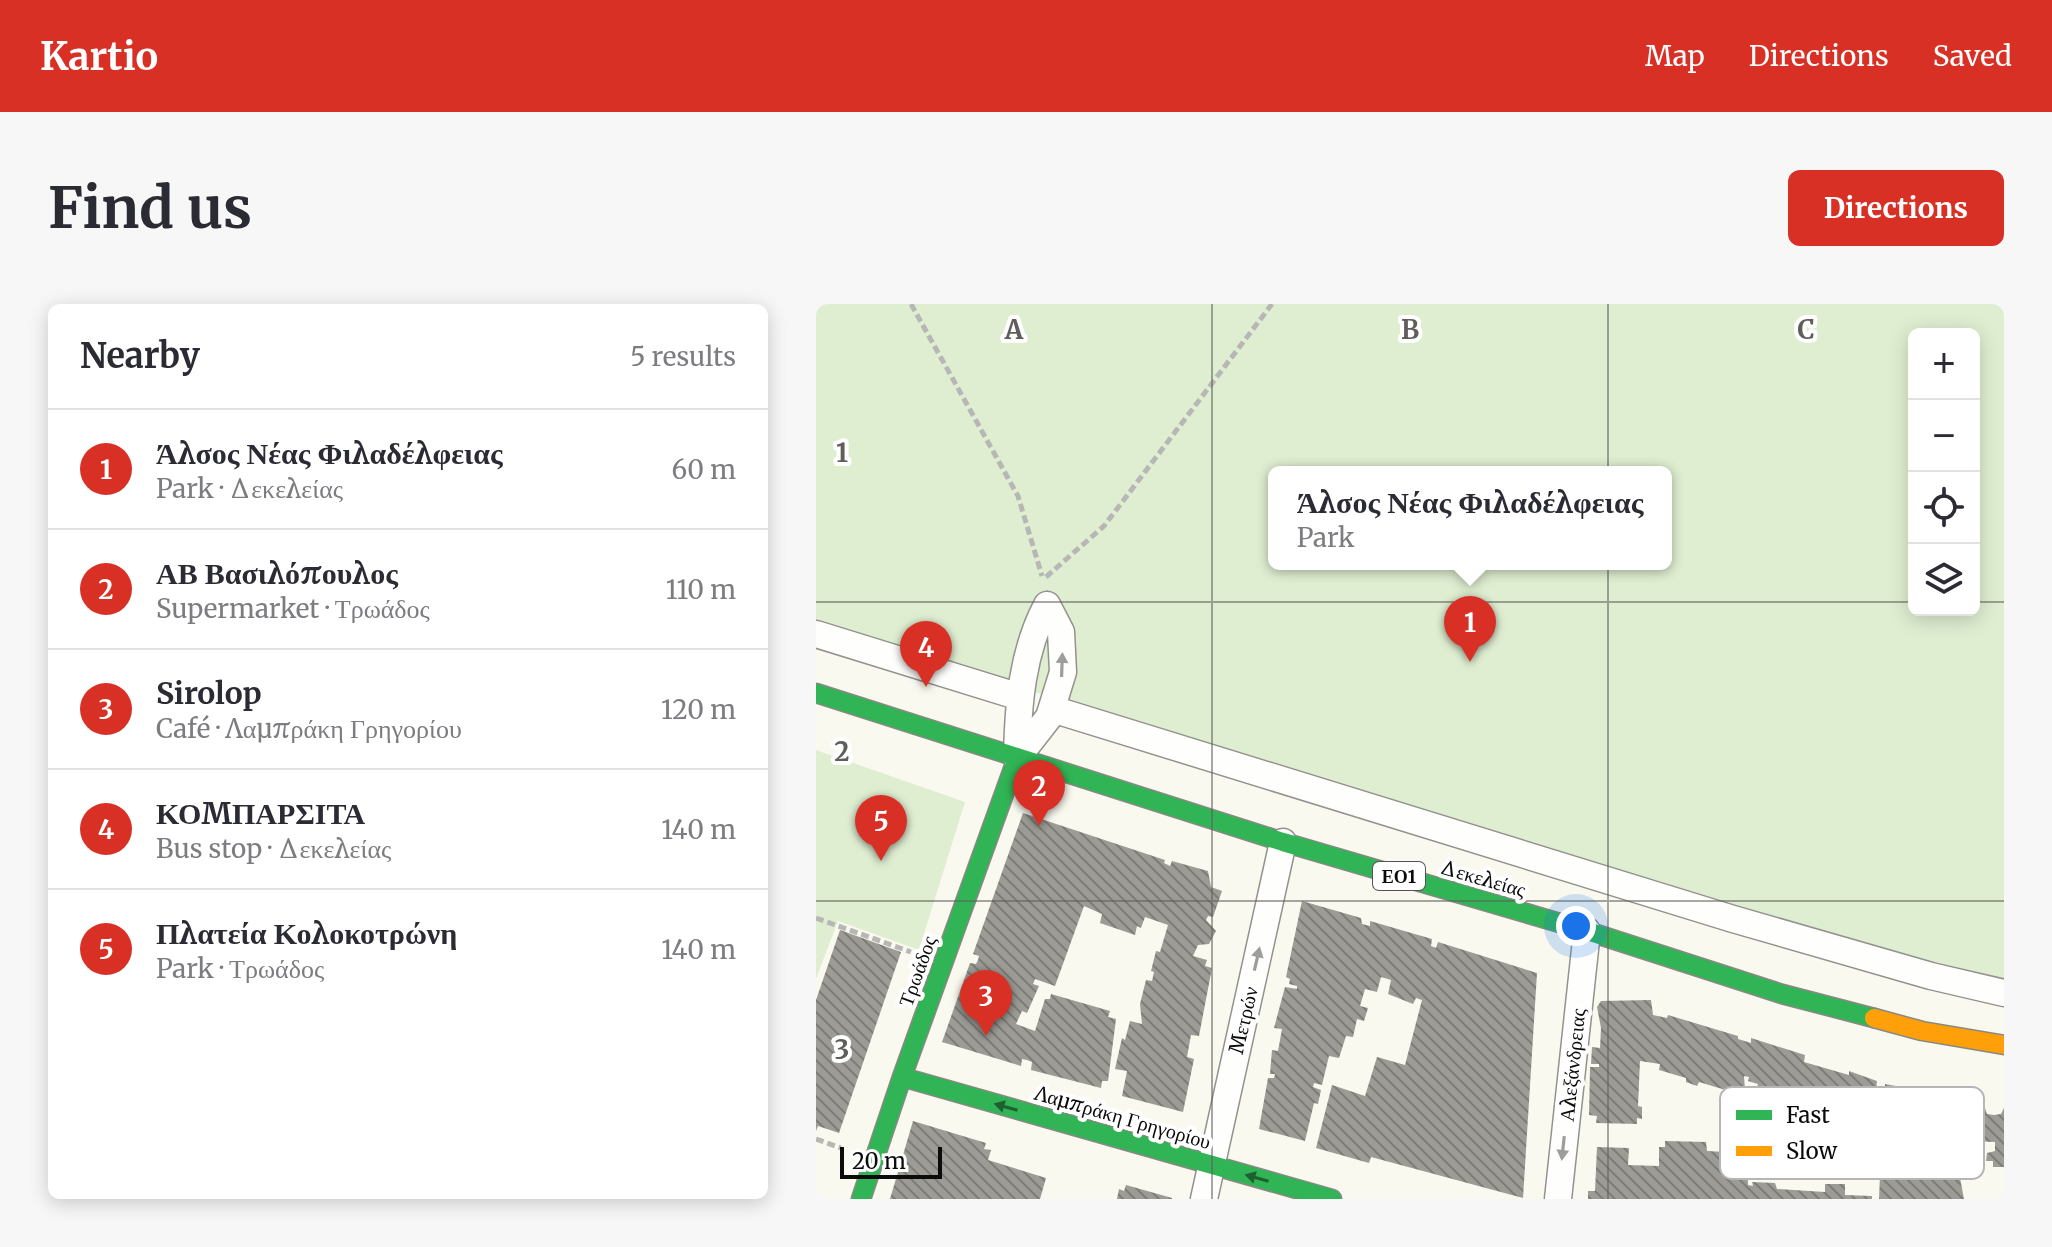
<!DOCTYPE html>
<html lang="en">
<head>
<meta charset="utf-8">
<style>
  :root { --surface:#fff; --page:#f7f7f7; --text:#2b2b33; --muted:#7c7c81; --line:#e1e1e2; --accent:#d93025 }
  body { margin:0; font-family:Merriweather,serif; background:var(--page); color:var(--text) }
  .controls { position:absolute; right:24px; top:24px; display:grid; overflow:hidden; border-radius:12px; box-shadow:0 4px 20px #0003 }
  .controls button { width:72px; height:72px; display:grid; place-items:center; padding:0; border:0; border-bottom:2px solid var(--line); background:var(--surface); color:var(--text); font:40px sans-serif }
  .scale { position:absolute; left:24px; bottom:20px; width:102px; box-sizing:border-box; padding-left:8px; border:4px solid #0b0b0b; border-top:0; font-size:22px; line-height:28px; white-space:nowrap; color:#0b0b0b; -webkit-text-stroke:6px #fff; paint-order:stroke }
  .you { position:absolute; left:760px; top:622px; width:28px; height:28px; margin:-20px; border:6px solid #fff; border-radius:50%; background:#1a73e8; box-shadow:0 0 0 12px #1a73e833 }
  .badge { display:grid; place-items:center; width:52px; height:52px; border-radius:50%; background:var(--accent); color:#fff; font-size:26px; font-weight:700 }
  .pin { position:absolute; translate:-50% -66px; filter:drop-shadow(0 2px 4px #0008) }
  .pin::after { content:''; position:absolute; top:42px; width:28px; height:24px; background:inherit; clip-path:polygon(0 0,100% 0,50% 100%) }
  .popup { position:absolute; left:452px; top:162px; width:404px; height:104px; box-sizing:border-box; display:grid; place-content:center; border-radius:12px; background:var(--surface); filter:drop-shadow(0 2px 6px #0005); font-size:26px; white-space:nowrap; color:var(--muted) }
  .popup b { font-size:30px; color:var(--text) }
  .popup::after { content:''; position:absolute; left:50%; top:100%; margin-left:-16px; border:16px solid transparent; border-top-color:var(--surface) }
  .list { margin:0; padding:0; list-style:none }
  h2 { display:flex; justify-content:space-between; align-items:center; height:104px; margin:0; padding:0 32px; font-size:34px }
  h2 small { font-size:26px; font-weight:400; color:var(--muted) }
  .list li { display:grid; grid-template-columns:52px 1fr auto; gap:24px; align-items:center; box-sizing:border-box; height:120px; padding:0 32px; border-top:2px solid var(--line) }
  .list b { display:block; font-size:30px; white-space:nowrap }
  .list p { margin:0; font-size:26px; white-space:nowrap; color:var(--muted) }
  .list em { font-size:26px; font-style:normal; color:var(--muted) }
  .icon { flex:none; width:44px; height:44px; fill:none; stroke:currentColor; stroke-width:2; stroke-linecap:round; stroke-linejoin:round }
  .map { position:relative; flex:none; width:1188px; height:895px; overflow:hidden; border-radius:12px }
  header { display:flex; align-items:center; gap:48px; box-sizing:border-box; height:112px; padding:0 40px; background:var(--accent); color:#fff }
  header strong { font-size:38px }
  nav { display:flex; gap:44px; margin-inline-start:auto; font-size:28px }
  .intro { display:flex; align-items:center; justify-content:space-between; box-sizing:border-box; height:192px; padding:0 48px }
  h1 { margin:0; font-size:56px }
  .button { padding:20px 36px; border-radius:12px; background:var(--accent); color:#fff; font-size:28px; font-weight:700 }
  main { display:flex; gap:48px; padding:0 48px }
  aside { flex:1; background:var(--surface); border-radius:12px; box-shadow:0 4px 20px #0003 }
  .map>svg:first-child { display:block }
  .park { fill:#dfeed1; fill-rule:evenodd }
  .building { fill:url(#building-back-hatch) }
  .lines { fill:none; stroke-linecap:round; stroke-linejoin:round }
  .street-casing { stroke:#93928e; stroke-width:29 }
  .fast-casing { stroke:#898984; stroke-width:21 }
  .slow-casing { stroke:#898984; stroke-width:21 }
  .path { stroke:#b7b7b5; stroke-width:5; stroke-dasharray:8 4; stroke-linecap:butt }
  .street { stroke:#fefefd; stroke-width:26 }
  .fast { stroke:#30b455; stroke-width:18 }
  .slow { stroke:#ff9f0a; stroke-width:18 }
  .oneway { fill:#9d9d9c }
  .oneway2 { fill:#1e6030 }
  .grid { fill:none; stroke:#5f5e5b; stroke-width:2; stroke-opacity:0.55 }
  .labels { text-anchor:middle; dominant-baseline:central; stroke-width:8; stroke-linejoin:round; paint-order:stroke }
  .shield { fill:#fff; stroke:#545454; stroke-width:2 }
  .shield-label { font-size:18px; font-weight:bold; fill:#0b0b0b }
  .street-label { font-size:20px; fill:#0b0b0b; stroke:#fff }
  .key { fill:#fff; stroke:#b6b6b6; stroke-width:2 }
  .key-label { font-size:22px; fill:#0b0b0b }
  .grid-label { font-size:26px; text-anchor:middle; font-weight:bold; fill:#5f5e5b; stroke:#fff; stroke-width:8; stroke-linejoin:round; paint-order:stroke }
</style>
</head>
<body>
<header>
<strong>Kartio</strong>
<nav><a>Map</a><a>Directions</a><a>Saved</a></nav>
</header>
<div class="intro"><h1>Find us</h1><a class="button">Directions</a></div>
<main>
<aside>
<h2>Nearby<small>5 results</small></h2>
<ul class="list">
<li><span class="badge">1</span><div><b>Άλσος Νέας Φιλαδέλφειας</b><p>Park · Δεκελείας</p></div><em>60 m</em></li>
<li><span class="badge">2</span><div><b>ΑΒ Βασιλόπουλος</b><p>Supermarket · Τρωάδος</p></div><em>110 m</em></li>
<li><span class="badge">3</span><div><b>Sirolop</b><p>Café · Λαμπράκη Γρηγορίου</p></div><em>120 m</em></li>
<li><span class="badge">4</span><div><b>ΚΟΜΠΑΡΣΙΤΑ</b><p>Bus stop · Δεκελείας</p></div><em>140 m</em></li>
<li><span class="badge">5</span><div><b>Πλατεία Κολοκοτρώνη</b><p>Park · Τρωάδος</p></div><em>140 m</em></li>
</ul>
</aside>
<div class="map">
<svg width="1188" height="895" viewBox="0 0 1188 895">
  <defs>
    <pattern id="building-back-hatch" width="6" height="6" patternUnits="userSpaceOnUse" patternTransform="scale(2)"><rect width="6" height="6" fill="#9c9b95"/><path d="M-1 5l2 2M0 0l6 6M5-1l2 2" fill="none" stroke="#7d7d78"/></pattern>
  </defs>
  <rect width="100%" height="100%" fill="#faf9ef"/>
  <path class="park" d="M0,0H1188V678L989,626L289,407L192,381L0,320ZM1098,30H1158V306H1098ZM458,168H850V260H458Z
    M0,446L149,498L103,646L22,617L0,675Z"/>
  <path class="building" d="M207,509L349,556L348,559L354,562L356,557L392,567L395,583L406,587L397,613L392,612L390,616L400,627L393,640L382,641L377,652L391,656L389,662L396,664L383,732L375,731L371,753L378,755L367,808L306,792L311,767L299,765L306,734L309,736L314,717L326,720L324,700L330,676L336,677L338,668L335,667L340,647L344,648L352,621L329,613L325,624L321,622L319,631L284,619L286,610L268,602L239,682L219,675L217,680L223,682L211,709L206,707L200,720L219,727L229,695H234L235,690L294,707L292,713L300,715L292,777H286L285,784L215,766L216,758L211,756L206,755L205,762L126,738L154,659L160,660L162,656L163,652L157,650Z
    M486,597L545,614L546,620L554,622V617L616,635L615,642L620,644L622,638L721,669L707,894L555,853L553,859L500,844L516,781L549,792L561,753L589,761L606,696L600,694L597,700L572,690L575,676L565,673L561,688L549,685L544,702L552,704L548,717L541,715L537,733L530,732L523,754L513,752L506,781L498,779L497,783L505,786L502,800L498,799L489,837L443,825L452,774H458L459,770H454L456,746L462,747L466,725L458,724L469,683L481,685V682L473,680L474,675L470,673Z
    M24,626L85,648L23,829L2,822L0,827V696Z
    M835,696L837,711L851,714L852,711L922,732V735L935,739V734L989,751L988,758L1033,771V767L1061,777L1056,826H1004L1003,823H991V816H987L985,821L962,814L967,799L953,795L950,800L938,796L942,780L932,777L933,773L928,772L929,786L924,785L923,790L883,778L881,782L870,778V774L843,766L844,760L824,757L822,802L826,803V815L821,814V820L780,819L781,812L773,811L774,763H783V760H775L776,743L784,744L785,724L781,703L785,697Z
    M1069,780L1151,795L1152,809H1157V805L1169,804L1171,810L1178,811L1185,810L1188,804V863H1177V857H1170L1171,849L1179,847V838L1151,837L1150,855L1068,840Z
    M97,817L170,839L168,845L175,846L172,856L230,874L224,895H74Z
    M849,837L890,838L891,847L928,849V853H931L932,881L937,882L936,878L959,879L961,885L1009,888V880H1029V891L1056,892V895H772V887H779L781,843L813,844L812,861L843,862V843H849Z
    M1064,871L1144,874L1148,895H1063Z
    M310,881L356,894V895H301L303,885L308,887Z"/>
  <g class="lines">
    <g class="street-casing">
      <path id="street" d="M0,330L204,393
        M236,405L917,615L1115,672L1188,689
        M201,454L233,413L247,368L245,328L231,301
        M201,454C202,401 206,348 231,301
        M388,895L467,538
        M742,895L771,627"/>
    </g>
    <g class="fast-casing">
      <path id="fast" d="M0,389L467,538L771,627L966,690L1058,714
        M86,773L516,895
        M45,895L86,773L201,454"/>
    </g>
    <g class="slow-casing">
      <path id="slow" d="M1058,714L1106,727L1188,741"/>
    </g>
    <path class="path" d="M95,0L202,192L226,272
      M230,273L288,222L456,0
      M0,614L95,648
      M0,835L25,844"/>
    <use href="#street" class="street"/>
    <use href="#fast" class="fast"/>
    <use href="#slow" class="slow"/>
  </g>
  <defs><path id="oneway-solid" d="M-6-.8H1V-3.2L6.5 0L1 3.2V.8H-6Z" transform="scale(2)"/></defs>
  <g class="oneway">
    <use href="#oneway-solid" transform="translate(246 361) rotate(-88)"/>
    <use href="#oneway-solid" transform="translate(441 655) rotate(-77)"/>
    <use href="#oneway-solid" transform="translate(747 844) rotate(96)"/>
  </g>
  <g class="oneway2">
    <use href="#oneway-solid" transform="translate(190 803) rotate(-164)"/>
    <use href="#oneway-solid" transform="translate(441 874) rotate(-164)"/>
  </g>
  <path class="grid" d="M396,0V895M792,0V895M0,298H1098M1158,298H1188M0,597H1188"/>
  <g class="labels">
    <rect class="shield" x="557" y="558" width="52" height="28" rx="6"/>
    <g class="shield-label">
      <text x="583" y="572">ΕΟ1</text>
    </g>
    <g class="street-label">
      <text transform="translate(667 574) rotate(16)">Δεκελείας</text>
      <text transform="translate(101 667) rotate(-70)">Τρωάδος</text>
      <text transform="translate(427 716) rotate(-77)">Μετρών</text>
      <text transform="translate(756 761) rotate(-84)">Αλεξάνδρειας</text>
      <text transform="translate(307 813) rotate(16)">Λαμπράκη Γρηγορίου</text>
    </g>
  </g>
  <rect x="904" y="783" width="264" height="92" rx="12" class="key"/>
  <rect x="920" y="806" width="36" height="10" fill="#30b455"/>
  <rect x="920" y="842" width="36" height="10" fill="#ff9f0a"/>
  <g class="key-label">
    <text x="970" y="819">Fast</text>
    <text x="970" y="855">Slow</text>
  </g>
  <g class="grid-label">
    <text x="198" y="35">A</text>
    <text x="594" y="35">B</text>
    <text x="990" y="35">C</text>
    <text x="26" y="158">1</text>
    <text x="26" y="457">2</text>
    <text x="26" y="755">3</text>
  </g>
</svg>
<div class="controls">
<button>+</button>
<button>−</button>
<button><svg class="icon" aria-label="locate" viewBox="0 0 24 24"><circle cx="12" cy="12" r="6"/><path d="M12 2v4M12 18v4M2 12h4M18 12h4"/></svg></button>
<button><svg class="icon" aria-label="layers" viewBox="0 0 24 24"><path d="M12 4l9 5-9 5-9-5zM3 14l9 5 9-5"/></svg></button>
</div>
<div class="scale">20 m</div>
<div class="you"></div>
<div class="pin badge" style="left:654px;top:358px">1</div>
<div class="popup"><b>Άλσος Νέας Φιλαδέλφειας</b>Park</div>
<div class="pin badge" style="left:223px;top:522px">2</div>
<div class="pin badge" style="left:170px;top:732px">3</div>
<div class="pin badge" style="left:110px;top:383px">4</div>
<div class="pin badge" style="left:65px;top:557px">5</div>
</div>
</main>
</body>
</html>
